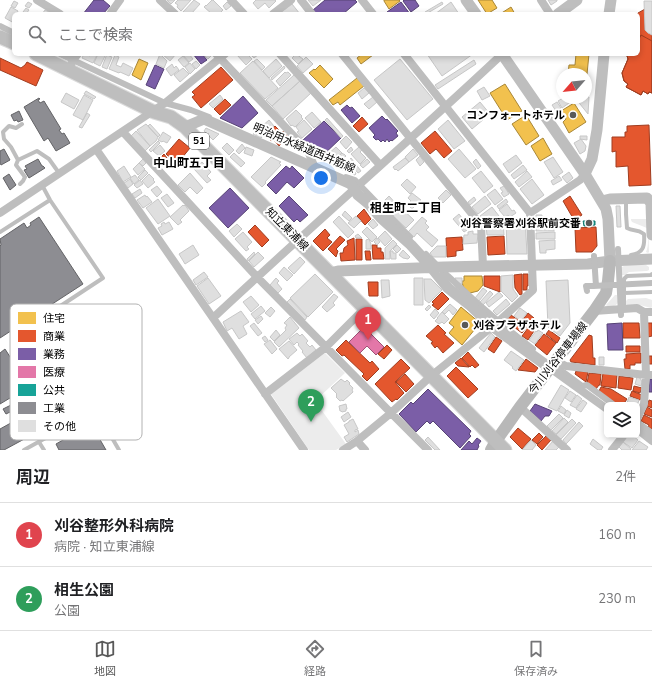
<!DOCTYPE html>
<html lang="ja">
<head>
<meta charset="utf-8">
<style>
  :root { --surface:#fff; --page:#f6f6f6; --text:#202124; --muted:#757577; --line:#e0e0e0; --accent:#595959 }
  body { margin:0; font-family:"Nunito Sans","Noto Sans JP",sans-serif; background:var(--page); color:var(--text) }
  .controls { position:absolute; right:12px; bottom:12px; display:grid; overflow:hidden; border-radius:6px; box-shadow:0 2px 6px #0003 }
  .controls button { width:36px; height:36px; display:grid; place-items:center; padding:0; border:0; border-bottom:1px solid var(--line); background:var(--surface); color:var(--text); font:20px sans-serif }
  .compass { position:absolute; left:556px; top:68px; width:36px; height:36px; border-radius:50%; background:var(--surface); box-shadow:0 2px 6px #0003; rotate:242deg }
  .you { position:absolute; left:321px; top:178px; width:14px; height:14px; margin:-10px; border:3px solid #fff; border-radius:50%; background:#1a73e8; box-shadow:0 0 0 6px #1a73e833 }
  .badge { display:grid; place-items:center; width:26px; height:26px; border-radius:50%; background:var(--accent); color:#fff; font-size:13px; font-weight:700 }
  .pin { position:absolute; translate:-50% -33px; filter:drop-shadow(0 1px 2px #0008) }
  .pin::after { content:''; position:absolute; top:21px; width:14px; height:12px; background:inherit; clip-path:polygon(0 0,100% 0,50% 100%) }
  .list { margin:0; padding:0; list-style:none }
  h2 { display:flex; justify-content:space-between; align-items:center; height:52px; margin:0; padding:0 16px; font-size:17px }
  h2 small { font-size:13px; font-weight:400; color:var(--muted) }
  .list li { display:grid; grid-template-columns:26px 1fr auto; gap:12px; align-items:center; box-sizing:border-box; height:64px; padding:0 16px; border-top:1px solid var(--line) }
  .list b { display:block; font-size:15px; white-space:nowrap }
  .list p { margin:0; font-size:13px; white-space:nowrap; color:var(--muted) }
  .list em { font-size:13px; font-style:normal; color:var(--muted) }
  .icon { flex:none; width:22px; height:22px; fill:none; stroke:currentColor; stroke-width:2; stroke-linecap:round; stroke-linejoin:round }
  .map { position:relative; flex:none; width:652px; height:450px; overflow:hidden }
  .search { position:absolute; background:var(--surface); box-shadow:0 2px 6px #0003; left:12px; right:12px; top:12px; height:44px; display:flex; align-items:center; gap:10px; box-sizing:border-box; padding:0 14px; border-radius:6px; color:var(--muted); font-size:15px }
  .sheet { height:180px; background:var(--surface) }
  nav { display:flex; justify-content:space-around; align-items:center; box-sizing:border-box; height:56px; border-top:1px solid var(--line); background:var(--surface); font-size:11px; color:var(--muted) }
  nav a { display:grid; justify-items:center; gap:2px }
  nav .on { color:var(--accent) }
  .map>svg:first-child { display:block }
  .green { fill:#ececec }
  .homes { fill:#f2c14e; stroke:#a98737 }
  .shops { fill:#e4572e; stroke:#a03d20 }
  .offices { fill:#7b5ea7; stroke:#564275 }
  .health { fill:#e377a8; stroke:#9f5376 }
  .public { fill:#17a398; stroke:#10726a }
  .industry { fill:#8d8d92; stroke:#636366 }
  .building { fill:#dfdfdf; stroke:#c7c7c7 }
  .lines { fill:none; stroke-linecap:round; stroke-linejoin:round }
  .primary-casing { stroke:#dbdbdb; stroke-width:15 }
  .service { stroke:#bebebe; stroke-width:4 }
  .pedestrian { stroke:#bebebe; stroke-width:6 }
  .minor { stroke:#bebebe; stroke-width:8 }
  .tertiary { stroke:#bebebe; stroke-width:11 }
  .secondary { stroke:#b8b8b8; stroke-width:12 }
  .primary { stroke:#bebebe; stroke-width:13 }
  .pedestrian-bridge { stroke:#bebebe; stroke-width:6 }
  .poi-dot { fill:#595959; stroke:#fff; stroke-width:1.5 }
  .labels { text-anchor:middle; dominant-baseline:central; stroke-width:4; stroke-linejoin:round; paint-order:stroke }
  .shield { fill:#fff; stroke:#4c4c4c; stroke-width:1 }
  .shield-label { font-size:10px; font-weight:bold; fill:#000 }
  .poi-label { font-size:11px; font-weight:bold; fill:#000; stroke:#fff; text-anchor:end }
  .street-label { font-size:11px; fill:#000; stroke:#fff }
  .neighbourhood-label { font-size:12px; font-weight:bold; fill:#000; stroke:#fff }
  .key { fill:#fff; stroke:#b2b2b2; stroke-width:1 }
  .key-label { font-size:11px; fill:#000 }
</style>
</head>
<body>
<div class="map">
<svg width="652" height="450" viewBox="0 0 652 450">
  <rect width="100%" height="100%" fill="#fff"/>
  <path class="green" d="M631,219H647L648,220L649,252L648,253L646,252C649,245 648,237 647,229V228L632,222L631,220Z
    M626,265H646L649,267V270L647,271L629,272L625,275H622L620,268Z
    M615,295H617L618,303C615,307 612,306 607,306L606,305Z
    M646,298L652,300V307L651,308L640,305L628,306L626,304V301L628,299Z
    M325,353L345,373L315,401L346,444L336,450H309L271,394Z"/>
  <path class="homes" d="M384,0H399L400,1L389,9L384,1Z
    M478,0H492L497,8L487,14Z
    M511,7L515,14H500Z
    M362,54H372L373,55L361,64L357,58Z
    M576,54H589L586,84V74H568L569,65H575Z
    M139,59L148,63L141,80L132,75Z
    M320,65L333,79L324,88L309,73L314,69L315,70Z
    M357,78L364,86L340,105L338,102L333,105L329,100Z
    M505,84L522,111L507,120L490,93Z
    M574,103L586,122L569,133L563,122L566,119L561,111Z
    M526,115L539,136L526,145L512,124Z
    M543,138L552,154L540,161L531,146Z
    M464,276H482L483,285L478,291L470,293L463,286L462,281H464Z
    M461,307L480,323L462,345L449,333L454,327L449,323Z"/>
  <path class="shops" d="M645,9V30L648,33L652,35V93L649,92L648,94L643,91L641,95L626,87L628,84L624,81L622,73L628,59L627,56L628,54H638V14H637L638,13Z
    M641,35L652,41V93L649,92L648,94L643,91L641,95L626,87L628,84L624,81L622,73L628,59L627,56L628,54H638V41Z
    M0,58L21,68L25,65L27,62L43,70L36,86L0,70Z
    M221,67L233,80L201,108L192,97L195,95L192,92Z
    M225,99L231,105L220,115L214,109Z
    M362,117L368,124L359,132L353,126Z
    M649,125L651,185L629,186L628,166L616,167V151L612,152V137H625V132H627V126Z
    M275,126L281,132L271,141L266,135Z
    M283,131L288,137L279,146L274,140Z
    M435,131L452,151L444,158L436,149L430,154L421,143Z
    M179,139L190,148L177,164L166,154Z
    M164,154L167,158L160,165L157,161Z
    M570,196L582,215L574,220L563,201Z
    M364,209L371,219L365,225L357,216Z
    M255,225L269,240L262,247L248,232Z
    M596,227L597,246L592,252H576L575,228Z
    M325,229L330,235L327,238L332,242L323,251L313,241Z
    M340,236L345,240L336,249L338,251L336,257L328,249Z
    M504,236L505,254L488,255L487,237Z
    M462,237L463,250L456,251V256L447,257L446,238Z
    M354,238L355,260L341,261L340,253H343L344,248L348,245L347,241Z
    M356,239H362V260H356Z
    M372,245H377V248H381V252H383L384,259H373Z
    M365,251H370L371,260H366Z
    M522,274V294L520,295L515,288L514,275Z
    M523,274H528V286H527V290H523Z
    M484,276H500V292L484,286Z
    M368,282H378V296H369Z
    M442,292L449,299L438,310L432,305L434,304L432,302Z
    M528,313L534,318L528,326L521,322Z
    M511,315L518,320L512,328L505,322Z
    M519,321L527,327L522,333L514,327Z
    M623,323H639L640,338H623Z
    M647,323H652V336L648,337Z
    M531,324L536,328L528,340L522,336Z
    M438,325L446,333L444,334L454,343L443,353L437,346L435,348L431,343L433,342L426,336Z
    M549,330L560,338L557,343L546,334Z
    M544,334L556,343L547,355L535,345Z
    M589,335L592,336L593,358H595V365L571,362L570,360Z
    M496,337L502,341L494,353L488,349Z
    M346,340L370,363L372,361L379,369L367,381L362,376L364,374L344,355L342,356L336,350Z
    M387,345L392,350L384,359L378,354Z
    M626,346H640V352H626Z
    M468,352L479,365L475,368L472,365L470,367L462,358Z
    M641,353V363H635V365H630V369H625L624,359H626V354Z
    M649,356H652V364H649Z
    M461,358L469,367L458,366L455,363Z
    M401,359L410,368L395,382L404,393L397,400L396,399L392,402L375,384Z
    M526,359L538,368L535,372L518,370Z
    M456,367L478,389L468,398L447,376Z
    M576,371L588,372L586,382L575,374Z
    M589,373L601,374L600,385H599L596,389L587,383Z
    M603,373L617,375L616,388L601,386Z
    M405,374L414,384L406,392L396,382Z
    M619,376L633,378L631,390L618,388Z
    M634,386L642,388L640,393L633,391Z
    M601,387L611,389L627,399L623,405H618L599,391Z
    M632,391L642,395L640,400L630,396Z
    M649,400L652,401V408L647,406Z
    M647,407L652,410V417L644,414Z
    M644,415L652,419V429L648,427L649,425L641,421Z
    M518,428L531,439L522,449L510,437Z
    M539,433L543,437L537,444L532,440Z
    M546,436L551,440L542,450L537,445Z"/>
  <path class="offices" d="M94,0H103L110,6L103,14H83Z
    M325,0H355L357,2L343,14H316L313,10Z
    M404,0H415L419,6L411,12L403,1Z
    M401,2L410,14H389L387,12Z
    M193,54H202L207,60L201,64Z
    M155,65L164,69L155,89L146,85Z
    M243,96L258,113L242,128L220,118Z
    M347,105L350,108L352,107L360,116L352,123L341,110Z
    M382,116L386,120L387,119L398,131L396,133L398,136L392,141L391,140L389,142L387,139L385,142L383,140L381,142L378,139L376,140L373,137L375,135L369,128Z
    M324,121L341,138L320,158L303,140Z
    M286,166L290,169L292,166L304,178L294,188L287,182L276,194L267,185Z
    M230,188L249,208L228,228L209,208Z
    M289,196L308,215L300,222L297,219L294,222L279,206Z
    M622,323L623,350H608L607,324Z
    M650,379H652V392H649Z
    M428,389L471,431L469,434L471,436L460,448L433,421L430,424L427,421L416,432L399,414L411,402L413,404Z
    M535,404L552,411L549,416H545L541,421L530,411Z
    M477,438L481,441L478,445L479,446L477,450H461L469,441L472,444Z"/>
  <path class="health" d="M364,327L384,347L376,355L367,346L360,353L349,342Z"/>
  <path class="public" d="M583,221H595V225L584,226Z"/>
  <path class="industry" d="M39,98L40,99L38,100L40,103L44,101L61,129L59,130L62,134L64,133L70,143L56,151L48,138L44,141L24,107Z
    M19,111L23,120L18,122L17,120L14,121L11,115Z
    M4,149L10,160L1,165L0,163V151Z
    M38,159L42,166H43L45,168L29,178L24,170L27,169L25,166Z
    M9,174L16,185L10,190L3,178Z
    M39,217L83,284L0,338V246L1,245L0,239L24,223L27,228L31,225L30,223Z
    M5,349L28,385L14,394L16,396L11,400L10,398L0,404V353Z
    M19,401L20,404L10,409L12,411L6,414L3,409Z
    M18,419L28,437L4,450H0V429Z
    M91,424L106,450H59L56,444Z"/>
  <path class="building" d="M167,0H175L171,4Z
    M178,0H191L181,11L177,7L178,5L175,3Z
    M194,0L200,4L191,14H186L183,12Z
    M212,0H213L223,10L219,14H212L204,7L206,5V6Z
    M256,0H275L276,1L269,8L265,3L258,9L253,3Z
    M308,0H321L313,6Z
    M548,0H557V1L551,5Z
    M14,1L18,3L15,8L11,6Z
    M644,1H652V35L648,33L645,30Z
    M28,2L32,4L29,8L25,6Z
    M227,2L231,6L226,10L223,6Z
    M442,2L443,4L426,14L425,12Z
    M451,2L459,14H435Z
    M292,4L300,14H283L281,12Z
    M11,7L18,11L17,13L19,14H14V23L5,18Z
    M26,8L29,10L26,14L23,12Z
    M45,10L49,12L48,14H42Z
    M84,54L90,56V54H94L97,55L93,63L82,58Z
    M98,54H101L105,56L100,66L94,63Z
    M107,54H110L109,56L112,57L107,69L102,67Z
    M160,54L167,61L164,68L156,64Z
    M162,54H176L170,61Z
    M185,54H189L193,59L189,62L183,55Z
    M203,54H209L211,56L208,59Z
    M239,54H247L252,59L246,65L237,55Z
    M250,54H259L254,58Z
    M296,54L303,59L298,64L292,58Z
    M427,54H473L442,76Z
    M115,55L119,57L116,65L121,67L123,63L133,68L129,76L120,72L119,73L109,69Z
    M183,56L189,63L184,67L178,60Z
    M306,57L313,64L303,73L297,66Z
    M257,59L265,67L262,70L254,61Z
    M276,59L282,66L269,78L263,71Z
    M400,59L433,99L407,120L374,80Z
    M474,60L476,64L438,89L435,85Z
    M196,61L200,65L196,69L192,64Z
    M253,61L278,88L265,99L240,73Z
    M190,63L195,69L190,74L185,67Z
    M172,64L174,68L176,66L179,70L171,76L166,69Z
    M284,66L285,68L272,80L271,78Z
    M183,68L189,74L180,82L174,75Z
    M285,72L286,73L288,72L291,75L280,86L276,81Z
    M294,75L300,81L272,106L266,100Z
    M300,81L311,93L283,119L272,106Z
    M484,87L490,96L482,100L477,91Z
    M364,88L369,93L362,99L358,93Z
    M86,91L96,97L94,99L84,94Z
    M66,93L79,100L74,109L61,102Z
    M84,95L93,100L83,120L73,115Z
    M220,95L223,99L213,108L209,104Z
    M586,96L589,97L588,114L576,99L586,98Z
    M373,97L377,102L369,109L364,104Z
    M563,98H570L572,101L562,108L558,101Z
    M480,102L490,114L472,129L462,117Z
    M557,102L561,108L556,111L552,105Z
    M296,110L302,116L301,117L303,119L295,127L292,125L291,126L286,119Z
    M312,112L321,122L314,128L305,118Z
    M87,113L90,115L82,128L79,127Z
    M327,118L343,136L341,138L325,120Z
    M269,120L274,126L261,138L253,134Z
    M304,120L312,129L302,138L297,132L299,131L296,127Z
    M448,120L465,141L454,149L438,129Z
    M146,124L158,137L156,141L150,146L137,130Z
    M150,124L160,135L158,137L148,126Z
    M206,128L219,134L213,140L204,131Z
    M136,131L150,146L145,151L131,136Z
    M163,132L171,137L167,143L163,141L162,142L158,140Z
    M346,136L352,142L346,149L340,142Z
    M580,136H587V140L580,139Z
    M581,139L586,146L585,151L580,154L574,143Z
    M158,141L160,143L151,152L149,150Z
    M227,143L234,150L229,155L222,148Z
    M242,144L245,148L239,154L236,151Z
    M160,145L165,151L159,156L153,151Z
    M246,147L254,150L252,156L244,153Z
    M336,147L342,153L333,161L327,155Z
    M351,147L353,150L349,153L347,151Z
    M359,147L362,150L360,152L366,158L360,164L351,154Z
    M413,149L418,155L409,162L405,157Z
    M459,149L476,169L465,178L448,159Z
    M234,153L245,163L241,167L230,157Z
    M342,153L343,154H344L346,156L340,162L341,163L338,166L334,162L336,160L335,159Z
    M516,155L522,163L509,173L503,164Z
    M420,156L424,162L420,166L416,160Z
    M271,157L281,162L279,163L281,165L265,182L266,183L262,187L251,177Z
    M553,157L563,172L554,178L544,162Z
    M351,158L361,171L358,173L348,161Z
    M405,158L409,162L398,171L396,169L395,170L393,167Z
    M143,159L146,163L143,166L139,163Z
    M367,159L370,162L363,168L360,165Z
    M476,159L481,166L478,169L473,162Z
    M202,162L211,172L207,176L211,180L207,183L194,169Z
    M139,163L145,169L138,175L133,169Z
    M343,164L351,167V169L355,170L354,172L356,173L355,175L341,169Z
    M523,165L527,170L514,179L511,175Z
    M124,166L131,177L123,182L117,171Z
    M145,170L148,173L141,180L138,177Z
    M481,171L493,186L484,193L472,178Z
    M527,171L532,177L519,187L515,182Z
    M569,172L573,178L567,183L562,177Z
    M190,173L203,188L197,194L190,187L185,192L178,185Z
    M149,174L154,179L153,180L155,182L148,188L142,181Z
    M135,175L139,180L134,184L130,178Z
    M559,176L562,180L553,185L551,181Z
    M130,179L133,184L128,188L124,183Z
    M407,179L416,187L410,194L401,185Z
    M532,179L544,195L532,204L520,189Z
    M140,180L143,184L137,188L134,185Z
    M157,186L162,192L157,197L151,190Z
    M504,186L509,194L504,197L501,193L503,192L500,188Z
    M140,189L142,193L135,198L132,194Z
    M495,189L503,199L495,205L487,195Z
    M446,190L451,195L443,203L438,198Z
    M412,193L421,200L412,209L410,207L412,205L409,203L411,201L408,198Z
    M167,194L174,203L168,207L161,198Z
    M145,195L146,197L147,196L152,202L143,208L137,200Z
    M389,196L399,207L393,213L383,202Z
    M485,196L491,204L478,214L472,207Z
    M474,197L476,200L470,205L468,202Z
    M158,199L170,216L158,224L146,208Z
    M506,199L508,202L499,209L497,206Z
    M507,204L512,211L514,210L516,213L510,217L508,215L505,217L499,210Z
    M183,205L184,206L185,205L189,211L180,220L182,222L178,225L170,217Z
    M616,206H620L621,227H617Z
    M492,207L499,216L493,221L492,219L485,224L480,216Z
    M401,208L414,220L406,228L393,216Z
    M345,211L352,218L349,221L342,215Z
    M459,214L468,226L466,228L467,230L464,232L453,219Z
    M536,215H542V222H536Z
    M339,216L354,232L348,238L333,222Z
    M356,216L361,221L354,228L348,223Z
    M422,217L427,221L425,223L429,227L426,230L438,240L432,247L417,233L414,237L408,232Z
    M525,218L527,254H507L506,219Z
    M373,219L378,225L373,229L368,224Z
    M503,219L504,235H487L486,226Z
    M164,222L165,224L169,222L173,229L162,235L158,228L162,226L161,224Z
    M536,223H554V231H536Z
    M237,224L242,229L234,237L229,231Z
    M367,227L377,237L372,242L362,232Z
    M385,231L392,239L385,246L378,238Z
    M473,231V234H478L477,243L463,244L464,235H468V232Z
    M243,232L252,242L247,247L249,249L246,251L235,239Z
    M555,232V239H536V233Z
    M358,234L362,238H356L355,236Z
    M377,238L380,242L377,245L374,242Z
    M369,239L371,244V249H366V240Z
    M393,240L397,244L390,251V259H385V248Z
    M555,240V249L546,250V253H540L539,241Z
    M193,245L199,255L185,264L179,254Z
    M397,245L401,249L397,253L393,249Z
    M437,246H446V257H433L430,253Z
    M403,250L410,257L408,259L403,258L399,255Z
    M390,251H393V253H396V259H391Z
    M254,252L255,254L248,261L247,259Z
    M258,252L264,258L254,267L249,261Z
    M300,257L305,262L294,274L288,268Z
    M284,267L293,275L287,281L279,273Z
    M204,272L208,277L196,285L193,280Z
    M315,274L333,292L308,317L290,298Z
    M513,275V289L518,296L512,302L501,291V276Z
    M208,278L221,296L209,304L197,286Z
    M276,278L279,281L277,283L282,289L278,293L270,285Z
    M414,278H423V305H414Z
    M455,278H462V284H458L456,281Z
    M424,279H431L442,290L429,303L425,300Z
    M381,280H389L390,296L382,298Z
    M568,280L570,323L560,336L548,327L546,281Z
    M483,288L487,291L479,301L475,298Z
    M490,291L493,294L483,305L480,302Z
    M499,292L503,296L489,307L486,303Z
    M334,294L338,297L333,303L335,305L327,312L322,307Z
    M251,296L259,305L251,312L243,302Z
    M290,299L307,317L305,320L287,302Z
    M506,299L510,304L497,315L493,311Z
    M450,304L457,310L453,315L449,310L445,314L442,312Z
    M429,305L431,307L427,311L425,309Z
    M261,306L265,311L255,319L251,314Z
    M271,307L275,311L270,317L265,313Z
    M520,308L527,313L521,321L514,316Z
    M435,309L439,313L434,319L430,315Z
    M241,311L249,322L243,326L247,334L239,339L232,328L227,331L223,322Z
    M442,312L449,319L444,324L442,322L439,324L435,321L438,318H437Z
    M261,316L263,319L258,324L255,320Z
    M290,317L299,328L279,347L274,342L286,330L285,328L287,325L284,323Z
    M254,323L262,333L258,336L250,326Z
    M276,330L280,335L274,341L270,337Z
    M538,330L543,333L535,344L529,340L536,331L537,332Z
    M297,333L300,336L302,334L308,341L306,343L310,347L312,345L316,350L307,358L302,352L303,351L298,345L299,344L297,342L294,345L289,339Z
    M491,333L495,337L484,352L479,348Z
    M265,336L268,340L265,342L262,338Z
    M270,340L277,349L272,354L264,344Z
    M289,341L297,350L289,357V358L288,359L279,349Z
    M511,351L524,360L516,371L512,368L513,367L504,360Z
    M599,357H604V365H599Z
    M637,377L640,378L642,382L641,386L635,384Z
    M341,379L345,382L347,380L350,383L349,384L353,388L352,390L353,392L343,401L342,400L340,401L336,397L337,396L336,395L337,394L331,388Z
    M561,385L569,390L557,411L548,407Z
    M570,391L576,395L571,402L565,398Z
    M577,395L582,399L576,408L570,405Z
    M629,397L639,400L637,406V405H633L627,403Z
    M583,400L587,403L581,412L576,409Z
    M346,404L347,409H346V411L342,412L341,411H340L339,406Z
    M561,406L566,410L564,414L558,411Z
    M567,410L571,413L569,418L564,415Z
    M348,412L351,417L344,422L341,417Z
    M559,414L563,418L551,430L547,426Z
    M564,418L568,422L556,434L552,431Z
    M353,419L358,429L355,430V432L358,430L359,434L347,442L344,437L349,434L344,425L349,422V421Z
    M572,419L576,423L561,439L556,435Z
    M579,422L583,426L566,444L563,440Z
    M628,435H632L638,440L632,448L623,442Z
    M428,437L440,450H435L425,440Z
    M593,439L603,447L601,450H598L590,444Z
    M531,440L536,445L532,450H522Z
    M553,441L559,447L556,450H545Z
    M639,441L648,447L646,450H632Z
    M623,442L631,449L630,450H622L619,447Z"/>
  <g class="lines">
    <g class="primary-casing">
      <path id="primary" d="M0,37L14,43
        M36,54L154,112L171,117L185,127C292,234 398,343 505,450"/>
    </g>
    <path class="service" d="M22,124L16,128L9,126L3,132L4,139L11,147L18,160L37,151L49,159L59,173
      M18,160L16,165L25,177L23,181L20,184
      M626,199V214L627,228C634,232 636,228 644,234C645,247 643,253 631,255
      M0,232L50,200
      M624,293L652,292
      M624,309V279L627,276L651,275L652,274
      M30,326L103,278L50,200L42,185
      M81,384L119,450
      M39,442L44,450
      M24,450L96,410"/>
    <path class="pedestrian" d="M0,26L14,33
      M60,54L165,103L191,110L209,117
      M346,177L355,180L410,237
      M426,254C433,261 440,269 448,276C475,302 503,326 533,349
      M587,291L586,286H593
      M551,363L582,386L587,385L614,405
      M637,422L652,433"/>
    <path class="minor" d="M37,0L60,14
      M160,0L175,14
      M231,0L244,14
      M301,0L312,14
      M362,0L373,14
      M541,0L550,14
      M110,14L120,0
      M273,14L291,0
      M280,54L380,165
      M342,54L481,225L483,266
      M404,54L530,213L533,290L498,322L431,376L391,413L428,450
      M217,55L308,151L315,168
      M69,70L73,60L78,54
      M123,132L257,277L391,413L357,441L365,450
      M96,149L213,318L304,450
      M0,213L165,103L225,54
      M530,213L580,180L585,174
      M594,311L637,308L644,312H652
      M644,312L646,375H652
      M213,318C307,230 404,146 498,58L503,55
      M556,361L566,366L646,375L644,404L637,419
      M550,368L607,409
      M265,394L326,347L365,308
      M520,407L567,450
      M637,429L652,441
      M343,450L357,441
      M612,450L624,435"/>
    <path class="tertiary" d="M466,0L476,14
      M558,14L577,0
      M609,14L611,0
      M502,54L585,174L606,209L608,219L610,261
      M185,127L204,119L351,184L358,195L369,204L381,218L411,245L432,268L448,288L471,306L492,326L550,368
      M585,174L592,159L597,130L604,54
      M602,201L610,199L647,198L651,203L652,235
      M330,273L338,271L444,267L588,264L610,261L652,259"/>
    <path class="secondary" d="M491,450L496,441L520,407L594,311L606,293L608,281L610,261"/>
    <use href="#primary" class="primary"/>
    <path class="pedestrian-bridge" d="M618,249L621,315
      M594,256L596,286
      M593,286L652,283"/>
  </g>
  <g class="poi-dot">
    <circle cx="573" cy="115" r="4"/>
    <circle cx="589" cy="223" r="4"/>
    <circle cx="465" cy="325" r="4"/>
  </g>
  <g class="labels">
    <rect class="shield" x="189" y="133" width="20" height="16" rx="3"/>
    <g class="shield-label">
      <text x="199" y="141">51</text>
    </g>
    <g class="poi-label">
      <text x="565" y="115">コンフォートホテル</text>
      <text x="581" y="223">刈谷警察署刈谷駅前交番</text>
      <text x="473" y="325" text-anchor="start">刈谷プラザホテル</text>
    </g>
    <g class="street-label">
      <text transform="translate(304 148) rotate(23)">明治用水緑道西井筋線</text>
      <text transform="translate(287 229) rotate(45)">知立東浦線</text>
      <text transform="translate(558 358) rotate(-52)">今川刈谷停車場線</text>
    </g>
    <g class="neighbourhood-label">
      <text x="189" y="163">中山町五丁目</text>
      <text x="406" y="208">相生町二丁目</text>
    </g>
  </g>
  <rect x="10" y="304" width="132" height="136" rx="6" class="key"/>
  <rect x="18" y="312" width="18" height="12" fill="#f2c14e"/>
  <rect x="18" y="330" width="18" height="12" fill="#e4572e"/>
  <rect x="18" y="348" width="18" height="12" fill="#7b5ea7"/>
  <rect x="18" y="366" width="18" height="12" fill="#e377a8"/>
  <rect x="18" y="384" width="18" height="12" fill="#17a398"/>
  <rect x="18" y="402" width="18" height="12" fill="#8d8d92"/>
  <rect x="18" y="420" width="18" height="12" fill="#dfdfdf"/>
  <g class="key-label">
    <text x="43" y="322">住宅</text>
    <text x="43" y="340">商業</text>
    <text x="43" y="358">業務</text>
    <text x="43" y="376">医療</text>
    <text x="43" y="394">公共</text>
    <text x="43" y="412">工業</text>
    <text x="43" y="430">その他</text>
  </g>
</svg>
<div class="controls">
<button><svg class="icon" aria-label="layers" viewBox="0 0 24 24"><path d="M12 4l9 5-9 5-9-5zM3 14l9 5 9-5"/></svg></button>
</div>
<svg class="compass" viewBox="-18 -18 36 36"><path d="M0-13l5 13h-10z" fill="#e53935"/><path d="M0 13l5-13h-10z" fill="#757577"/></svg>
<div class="you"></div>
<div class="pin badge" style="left:368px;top:340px;background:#e0444e">1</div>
<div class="pin badge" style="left:311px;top:422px;background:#2e9e5b">2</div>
<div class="search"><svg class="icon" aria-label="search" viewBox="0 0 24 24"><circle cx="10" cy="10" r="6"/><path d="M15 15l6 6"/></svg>ここで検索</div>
</div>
<section class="sheet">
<h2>周辺<small>2件</small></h2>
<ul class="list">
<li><span class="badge" style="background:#e0444e">1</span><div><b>刈谷整形外科病院</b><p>病院 · 知立東浦線</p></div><em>160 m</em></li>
<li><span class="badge" style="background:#2e9e5b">2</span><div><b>相生公園</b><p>公園</p></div><em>230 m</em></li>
</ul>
</section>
<nav>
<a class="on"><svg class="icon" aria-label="map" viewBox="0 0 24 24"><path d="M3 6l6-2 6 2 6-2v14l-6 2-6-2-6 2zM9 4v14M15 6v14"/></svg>地図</a>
<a><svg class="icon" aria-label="directions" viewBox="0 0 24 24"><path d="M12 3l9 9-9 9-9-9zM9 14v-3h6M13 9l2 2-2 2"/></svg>経路</a>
<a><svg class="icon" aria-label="saved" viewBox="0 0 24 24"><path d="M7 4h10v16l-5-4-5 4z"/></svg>保存済み</a>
</nav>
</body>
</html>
